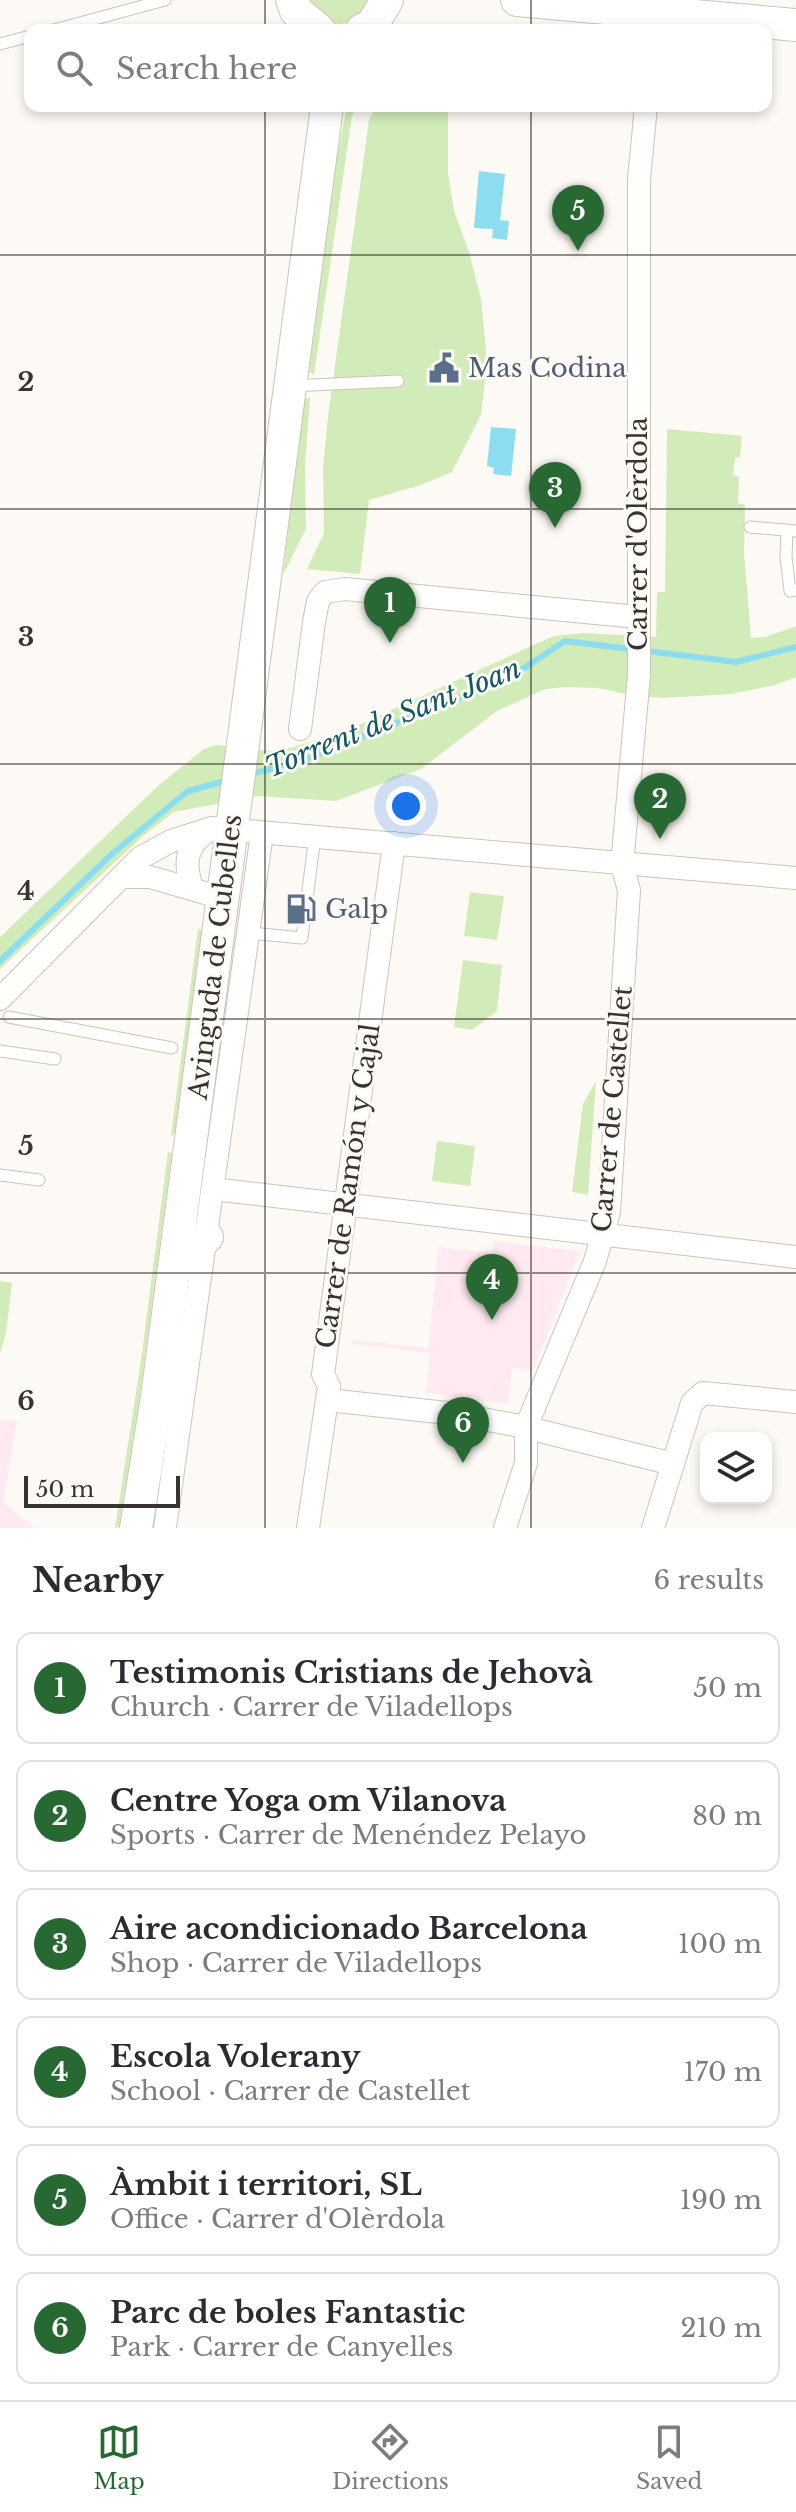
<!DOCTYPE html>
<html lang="en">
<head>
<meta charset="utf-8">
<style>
  :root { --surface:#fff; --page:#f7f7f7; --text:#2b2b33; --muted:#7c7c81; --line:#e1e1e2; --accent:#286832 }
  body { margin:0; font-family:"Libre Baskerville",serif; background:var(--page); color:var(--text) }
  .controls { position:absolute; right:24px; bottom:24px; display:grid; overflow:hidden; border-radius:16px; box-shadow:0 4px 12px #0003 }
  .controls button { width:72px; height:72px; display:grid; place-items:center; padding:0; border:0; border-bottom:2px solid var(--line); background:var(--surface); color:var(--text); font:40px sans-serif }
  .scale { position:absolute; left:24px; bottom:20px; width:156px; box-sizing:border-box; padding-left:8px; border:4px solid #393430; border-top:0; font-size:22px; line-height:28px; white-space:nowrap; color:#393430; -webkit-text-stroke:6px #fdf9f4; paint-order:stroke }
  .you { position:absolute; left:406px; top:806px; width:28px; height:28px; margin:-20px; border:6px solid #fff; border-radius:50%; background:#1a73e8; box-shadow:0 0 0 12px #1a73e833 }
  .badge { display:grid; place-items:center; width:52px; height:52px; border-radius:50%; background:var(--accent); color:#fff; font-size:26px; font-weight:700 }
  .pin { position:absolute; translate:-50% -66px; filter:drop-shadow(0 2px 4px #0008) }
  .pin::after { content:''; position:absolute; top:42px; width:28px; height:24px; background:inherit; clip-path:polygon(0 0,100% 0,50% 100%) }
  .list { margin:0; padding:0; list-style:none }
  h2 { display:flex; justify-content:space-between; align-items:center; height:104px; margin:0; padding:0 32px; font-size:34px }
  h2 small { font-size:26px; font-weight:400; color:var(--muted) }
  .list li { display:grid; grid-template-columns:52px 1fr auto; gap:24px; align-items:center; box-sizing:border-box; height:112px; margin:0 16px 16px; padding:0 16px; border:2px solid var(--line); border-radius:16px }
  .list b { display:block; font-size:30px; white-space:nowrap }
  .list p { margin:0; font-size:26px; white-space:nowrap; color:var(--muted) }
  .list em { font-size:26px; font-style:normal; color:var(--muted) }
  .icon { flex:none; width:44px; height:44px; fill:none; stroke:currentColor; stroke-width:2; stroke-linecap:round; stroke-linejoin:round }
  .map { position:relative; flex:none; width:796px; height:1528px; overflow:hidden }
  .search { position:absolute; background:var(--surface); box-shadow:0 4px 12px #0003; left:24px; right:24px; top:24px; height:88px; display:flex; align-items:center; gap:20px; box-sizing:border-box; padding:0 28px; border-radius:16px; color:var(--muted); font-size:30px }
  .sheet { height:872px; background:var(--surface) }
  nav { display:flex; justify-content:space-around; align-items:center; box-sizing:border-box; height:112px; border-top:2px solid var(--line); background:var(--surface); font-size:22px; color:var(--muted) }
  nav a { display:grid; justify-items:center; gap:4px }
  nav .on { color:var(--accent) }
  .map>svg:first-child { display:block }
  .education { fill:#feeaf0 }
  .green { fill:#d2ecb9 }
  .water { fill:#8cddf0 }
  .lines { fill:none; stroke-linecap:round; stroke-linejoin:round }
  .stream { stroke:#8cddf0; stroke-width:6 }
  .lane-casing { stroke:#cdc3b7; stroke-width:13 }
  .street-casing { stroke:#cdc3b7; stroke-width:24 }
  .secondary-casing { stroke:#cdc3b7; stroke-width:34 }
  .lane { stroke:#fff; stroke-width:11 }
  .street { stroke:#fff; stroke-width:22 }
  .secondary { stroke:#fff; stroke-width:32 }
  .grid { fill:none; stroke:#393430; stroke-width:2; stroke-opacity:0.55 }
  .labels { text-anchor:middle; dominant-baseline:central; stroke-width:6; stroke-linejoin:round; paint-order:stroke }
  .service-label { font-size:26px; fill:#4e5e75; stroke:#fdf9f4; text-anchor:start }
  .street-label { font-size:26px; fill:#393430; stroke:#fdf9f4 }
  .water-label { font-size:28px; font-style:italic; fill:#125865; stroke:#fdf9f4 }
  .grid-label { font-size:26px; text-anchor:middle; font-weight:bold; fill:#393430; stroke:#fdf9f4; stroke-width:6; stroke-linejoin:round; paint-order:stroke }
</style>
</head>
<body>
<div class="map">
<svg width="796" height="1528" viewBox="0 0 796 1528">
  <rect width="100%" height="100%" fill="#fdf9f4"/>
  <path class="education" d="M494,1241L580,1251L533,1370L512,1368L508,1404L426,1393L430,1353L353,1344V1340L428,1348L439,1247L492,1253Z
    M0,1419L17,1421L3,1502L34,1528H0Z"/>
  <path class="green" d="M305,0H375C343,30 337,34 305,0Z
    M347,106H356L352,116L314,375L309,372L335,165Z
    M376,106H448V173L454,211L469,252L481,299L487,363L481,415L452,472L418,486L369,500L360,574L307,569L324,533L323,469L328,416L369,120Z
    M310,397L305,466L306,529L283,575L303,400Z
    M667,429L742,436L740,457L735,458L733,475L739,477L738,503L745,505L744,553L751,638L765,637L796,626V677L775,685L732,694L662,698L630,695L598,688L567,687L545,689L497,711L421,769L336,801L258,796L174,812L143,836L0,969V937L160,784L204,749L216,745L277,752L346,731L553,636L583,633L656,637L657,592H665Z
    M470,892L504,896L497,940L464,936Z
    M198,929L204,930L176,1135H171Z
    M463,960L502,965L497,1011L472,1030L454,1027Z
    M596,1081L588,1195L572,1192L583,1104Z
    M437,1141L475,1146L470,1186L432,1181Z
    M168,1152L172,1153L138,1410L119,1526L115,1528L141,1360Z
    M0,1281L12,1283L6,1333L0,1353Z"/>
  <path class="water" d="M479,171L505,174L500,220L509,221L507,240L492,238L493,229L474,228Z
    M491,427L516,429L511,476L493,474L494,468L487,466Z"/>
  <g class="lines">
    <path class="stream" d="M247,775L299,762L509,678L565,641L736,662L796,647
      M0,961L113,853L188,791L229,780"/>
    <g class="lane-casing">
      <path id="lane" d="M54,30L165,0
        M0,44L30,36
        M291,386L398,381
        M750,527L796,531
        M787,530L786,557L790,591L796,590
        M250,933L302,938L315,836
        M9,1017L172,1048
        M0,1051L55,1059
        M0,1175L39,1180"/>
    </g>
    <g class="street-casing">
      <path id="street" d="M300,729L314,622L318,601L325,592L345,589L638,617
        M122,877H150L222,898
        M192,888C184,863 185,846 208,831
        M0,999L140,858L171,841L212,828L796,878
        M213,1189L796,1257
        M337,1401L456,1414L520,1426L673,1464
        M165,1528L262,833
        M308,1528L329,1386L323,1374L324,1367L394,843
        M505,1528L526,1463V1427L595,1261L609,1212L629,890L622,865L639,675V180L646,106
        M653,1528L692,1403L703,1393L796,1402"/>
    </g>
    <g class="secondary-casing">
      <path id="secondary" d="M292,0L296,11L319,30
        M517,0L796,25
        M362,30L372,25L387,0
        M174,1265L207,1237
        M136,1528L157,1397L327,106"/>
    </g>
    <use href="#lane" class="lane"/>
    <use href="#street" class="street"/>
    <use href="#secondary" class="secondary"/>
  </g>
  <path class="grid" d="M265,0V30M531,0V30M265,106V1528M531,106V1528M0,255H796M0,509H796M0,764H796M0,1019H796M0,1273H796"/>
  <defs>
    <g id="civic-bare" transform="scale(2.4)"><path d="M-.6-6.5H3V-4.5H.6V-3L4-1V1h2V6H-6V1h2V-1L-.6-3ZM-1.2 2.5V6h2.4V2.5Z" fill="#5c6f8a" stroke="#fdf9f4" stroke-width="2.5" paint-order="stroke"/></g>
    <g id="fuel-bare" transform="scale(2.4)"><path d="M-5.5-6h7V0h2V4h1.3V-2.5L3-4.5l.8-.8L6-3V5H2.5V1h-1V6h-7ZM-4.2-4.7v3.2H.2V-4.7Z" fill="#5c6f8a" stroke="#fdf9f4" stroke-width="2.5" paint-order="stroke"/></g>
  </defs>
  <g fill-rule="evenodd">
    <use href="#civic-bare" x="444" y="368"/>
    <use href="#fuel-bare" x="301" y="909"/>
  </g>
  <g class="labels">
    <g class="service-label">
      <text x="468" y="368">Mas Codina</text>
      <text x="325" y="909">Galp</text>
    </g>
    <g class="street-label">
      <text transform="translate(638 534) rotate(-90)">Carrer d'Olèrdola</text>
      <text transform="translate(215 957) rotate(-83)">Avinguda de Cubelles</text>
      <text transform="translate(612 1109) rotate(-85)">Carrer de Castellet</text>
      <text transform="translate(348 1186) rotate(-82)">Carrer de Ramón y Cajal</text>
    </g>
    <g class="water-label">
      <text transform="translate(393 718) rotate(-22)">Torrent de Sant Joan</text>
    </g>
  </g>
  <g class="grid-label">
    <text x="26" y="391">2</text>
    <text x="26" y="646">3</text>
    <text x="26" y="900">4</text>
    <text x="26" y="1155">5</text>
    <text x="26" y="1410">6</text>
  </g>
</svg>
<div class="controls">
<button><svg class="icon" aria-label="layers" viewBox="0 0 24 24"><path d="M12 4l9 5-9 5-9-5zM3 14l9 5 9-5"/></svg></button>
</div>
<div class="scale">50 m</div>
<div class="you"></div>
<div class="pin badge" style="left:390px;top:643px">1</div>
<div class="pin badge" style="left:660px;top:839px">2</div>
<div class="pin badge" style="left:555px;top:528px">3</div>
<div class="pin badge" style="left:492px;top:1320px">4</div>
<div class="pin badge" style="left:578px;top:251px">5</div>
<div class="pin badge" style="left:463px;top:1463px">6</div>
<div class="search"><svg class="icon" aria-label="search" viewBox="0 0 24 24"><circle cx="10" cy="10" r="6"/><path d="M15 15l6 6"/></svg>Search here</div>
</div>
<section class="sheet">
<h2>Nearby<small>6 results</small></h2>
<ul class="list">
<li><span class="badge">1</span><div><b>Testimonis Cristians de Jehovà</b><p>Church · Carrer de Viladellops</p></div><em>50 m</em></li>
<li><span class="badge">2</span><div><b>Centre Yoga om Vilanova</b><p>Sports · Carrer de Menéndez Pelayo</p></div><em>80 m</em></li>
<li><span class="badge">3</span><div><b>Aire acondicionado Barcelona</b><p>Shop · Carrer de Viladellops</p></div><em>100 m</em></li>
<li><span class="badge">4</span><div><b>Escola Volerany</b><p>School · Carrer de Castellet</p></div><em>170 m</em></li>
<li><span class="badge">5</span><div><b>Àmbit i territori, SL</b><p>Office · Carrer d'Olèrdola</p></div><em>190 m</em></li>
<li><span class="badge">6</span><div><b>Parc de boles Fantastic</b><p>Park · Carrer de Canyelles</p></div><em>210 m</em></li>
</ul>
</section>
<nav>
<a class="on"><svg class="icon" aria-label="map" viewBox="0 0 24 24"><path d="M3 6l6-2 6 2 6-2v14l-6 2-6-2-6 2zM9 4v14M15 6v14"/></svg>Map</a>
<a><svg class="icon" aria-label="directions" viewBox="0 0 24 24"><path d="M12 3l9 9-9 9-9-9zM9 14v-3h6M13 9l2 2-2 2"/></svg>Directions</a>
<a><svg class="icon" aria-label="saved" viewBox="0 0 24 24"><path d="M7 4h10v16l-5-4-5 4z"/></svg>Saved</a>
</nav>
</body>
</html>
